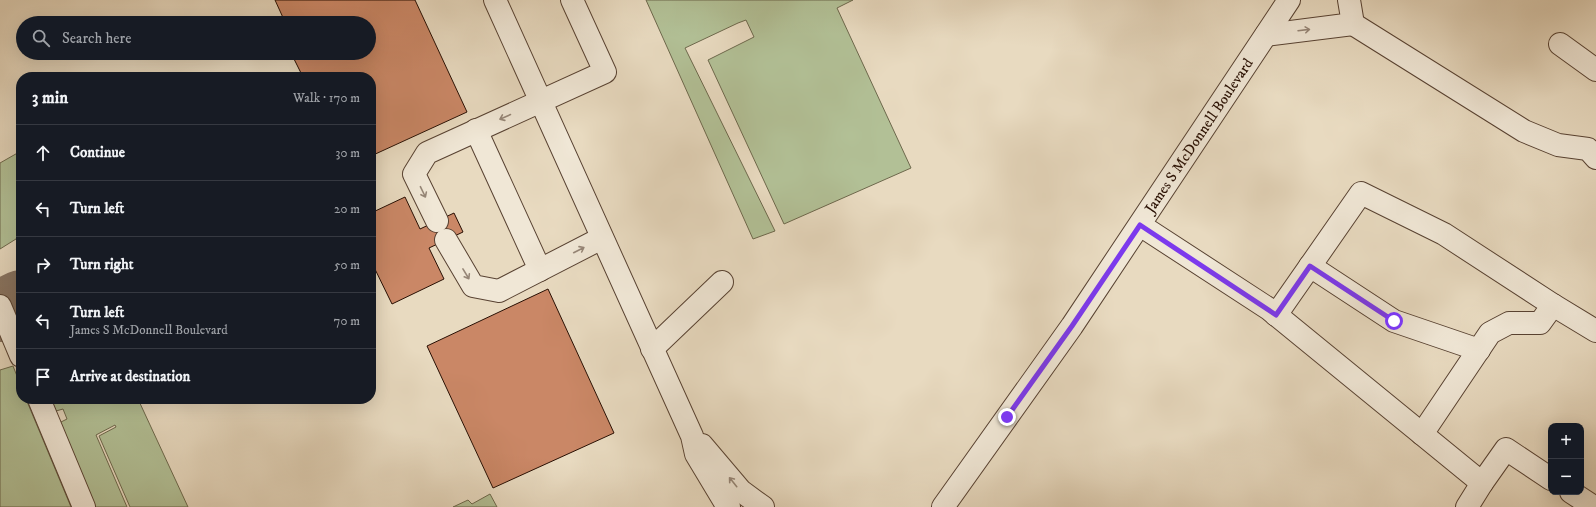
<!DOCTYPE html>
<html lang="en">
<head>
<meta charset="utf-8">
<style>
  :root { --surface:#171b24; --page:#242831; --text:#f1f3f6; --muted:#9ea1a6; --line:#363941 }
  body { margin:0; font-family:"IM FELL DW Pica",serif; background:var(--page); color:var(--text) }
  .controls { position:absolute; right:12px; bottom:12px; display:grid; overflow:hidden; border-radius:8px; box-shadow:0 4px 16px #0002 }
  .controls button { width:36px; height:36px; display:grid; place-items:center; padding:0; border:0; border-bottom:1px solid var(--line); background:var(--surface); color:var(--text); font:20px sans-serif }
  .stop { position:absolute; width:12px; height:12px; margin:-9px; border:3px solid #7c3aed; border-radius:50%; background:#fff }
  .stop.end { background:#7c3aed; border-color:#fff; box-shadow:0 1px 4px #0008 }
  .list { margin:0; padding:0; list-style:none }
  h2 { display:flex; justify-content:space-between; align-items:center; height:52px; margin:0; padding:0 16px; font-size:17px }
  h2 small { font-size:13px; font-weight:400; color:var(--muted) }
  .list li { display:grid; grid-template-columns:26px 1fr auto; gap:12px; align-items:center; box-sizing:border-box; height:56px; padding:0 16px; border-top:1px solid var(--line) }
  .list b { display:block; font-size:15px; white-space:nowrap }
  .list p { margin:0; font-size:13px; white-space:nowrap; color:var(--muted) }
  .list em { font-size:13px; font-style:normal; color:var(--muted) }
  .icon { flex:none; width:22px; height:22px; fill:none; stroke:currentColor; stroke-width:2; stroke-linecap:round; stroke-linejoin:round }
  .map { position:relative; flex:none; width:1596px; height:507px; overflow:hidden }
  .search { position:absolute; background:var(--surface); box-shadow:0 4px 16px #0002; left:16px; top:16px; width:360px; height:44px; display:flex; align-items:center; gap:10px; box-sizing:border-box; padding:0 14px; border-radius:22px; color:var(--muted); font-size:15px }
  .panel { position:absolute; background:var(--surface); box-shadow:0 4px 16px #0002; left:16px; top:72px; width:360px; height:332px; border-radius:16px }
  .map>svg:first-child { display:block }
  .green { fill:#b2c096; stroke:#6d684c }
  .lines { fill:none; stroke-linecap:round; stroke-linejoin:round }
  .taxiway { stroke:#887462; stroke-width:62 }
  .building { fill:#ca8766; stroke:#280f03 }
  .minor-casing { stroke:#584232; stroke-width:24 }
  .minor { stroke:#f0e7d6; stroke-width:22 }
  .oneway { stroke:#968677 }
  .route { stroke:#7c3aed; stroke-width:5 }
  .labels { text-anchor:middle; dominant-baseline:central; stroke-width:3; stroke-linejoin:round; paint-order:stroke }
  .street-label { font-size:15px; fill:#280f03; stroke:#f0e7d6 }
</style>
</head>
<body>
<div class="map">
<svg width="1596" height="507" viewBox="0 0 1596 507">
  <rect width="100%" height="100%" fill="#e8dac0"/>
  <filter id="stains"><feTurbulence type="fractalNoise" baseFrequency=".005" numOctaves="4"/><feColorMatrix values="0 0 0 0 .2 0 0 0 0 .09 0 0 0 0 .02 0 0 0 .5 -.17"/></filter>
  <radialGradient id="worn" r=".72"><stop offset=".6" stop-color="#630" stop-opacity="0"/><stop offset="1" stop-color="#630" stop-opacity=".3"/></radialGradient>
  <path class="green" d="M646,0H853L837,8L911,168L784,224L708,60L754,37L746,20L738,23L685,48L775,231L753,239Z
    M21,151V232L16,239L0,249V163Z
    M13,366L21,386V399H26L71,507H0V370Z
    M51,399H138L188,507H130L99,436L116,427L115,425L96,435L127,507H94L59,423L67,419L63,409L56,411Z
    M490,494L497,507H453L468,500L472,504Z"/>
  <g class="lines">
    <path class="taxiway" d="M0,311L21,301"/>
  </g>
  <path class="building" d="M275,0H415L467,112L371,156V77H303L291,53H369V23H282L285,22Z
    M405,197L420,229L454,213L463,232L429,248L444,279L392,304L371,261V213Z
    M548,289L614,433L493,488L427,346Z"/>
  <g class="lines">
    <g class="minor-casing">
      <g id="minor">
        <path d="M495,0L692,436L696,454L726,504L729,507"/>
        <path d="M1353,24L1524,131L1558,145L1588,149L1596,158"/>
        <path d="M1266,35L1353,24L1349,0"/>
        <path d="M1560,44L1596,70"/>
        <path d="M476,130L540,270"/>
        <path d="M437,221L414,174L427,153L605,72L572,0"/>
        <path d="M1140,225L1269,309L1482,483L1506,449L1551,479"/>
        <path d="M446,240L473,286L499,291L602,238"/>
        <path d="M1310,266L1394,321L1479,350"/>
        <path d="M1553,305L1596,331"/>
        <path d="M0,306L21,356"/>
        <path d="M1276,315L1361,193L1444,234L1553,305L1540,323H1509L1490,333L1422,434"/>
        <path d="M652,349L722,282"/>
        <path d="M39,399L84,507"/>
        <path d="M702,445L741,491L763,507"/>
        <path d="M1571,492L1594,507"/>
        <path id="s1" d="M943,507L1072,326L1289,0"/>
        <path d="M1467,507L1482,483"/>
      </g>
    </g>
    <use href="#minor" class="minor"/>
  </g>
  <defs><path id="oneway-shaft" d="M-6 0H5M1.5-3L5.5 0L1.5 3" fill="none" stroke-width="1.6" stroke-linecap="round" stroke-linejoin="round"/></defs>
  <g class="oneway">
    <use href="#oneway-shaft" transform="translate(1304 30) rotate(-7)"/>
    <use href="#oneway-shaft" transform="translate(505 117) rotate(156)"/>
    <use href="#oneway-shaft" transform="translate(423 192) rotate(64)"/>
    <use href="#oneway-shaft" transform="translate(579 250) rotate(-27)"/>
    <use href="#oneway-shaft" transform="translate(466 274) rotate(59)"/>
    <use href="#oneway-shaft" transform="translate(733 482) rotate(-129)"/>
  </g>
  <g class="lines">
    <path class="route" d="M1007,417L1072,326L1140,225L1276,315L1310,266L1394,321"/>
  </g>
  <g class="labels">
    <g class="street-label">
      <text stroke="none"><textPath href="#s1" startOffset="451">James S McDonnell Boulevard</textPath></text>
    </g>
  </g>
  <rect width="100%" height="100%" filter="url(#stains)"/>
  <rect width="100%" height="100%" fill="url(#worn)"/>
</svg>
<div class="controls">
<button>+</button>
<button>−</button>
</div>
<div class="stop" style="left:1394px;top:321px"></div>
<div class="stop end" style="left:1007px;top:417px"></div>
<div class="search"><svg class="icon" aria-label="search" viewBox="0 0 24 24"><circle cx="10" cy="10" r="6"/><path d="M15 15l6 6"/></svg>Search here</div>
<section class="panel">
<h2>3 min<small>Walk · 170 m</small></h2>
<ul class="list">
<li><svg class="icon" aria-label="ahead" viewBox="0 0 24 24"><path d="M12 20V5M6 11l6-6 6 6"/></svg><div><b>Continue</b></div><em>30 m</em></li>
<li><svg class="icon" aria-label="left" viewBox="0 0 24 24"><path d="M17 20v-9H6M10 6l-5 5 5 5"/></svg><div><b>Turn left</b></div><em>20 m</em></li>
<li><svg class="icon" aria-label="right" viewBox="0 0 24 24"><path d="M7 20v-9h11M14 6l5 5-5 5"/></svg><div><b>Turn right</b></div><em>50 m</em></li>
<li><svg class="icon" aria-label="left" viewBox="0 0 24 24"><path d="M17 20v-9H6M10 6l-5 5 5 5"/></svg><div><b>Turn left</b><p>James S McDonnell Boulevard</p></div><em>70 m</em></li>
<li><svg class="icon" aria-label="arrive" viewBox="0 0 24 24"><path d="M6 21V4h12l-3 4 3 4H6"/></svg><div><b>Arrive at destination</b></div></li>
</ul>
</section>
</div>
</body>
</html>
